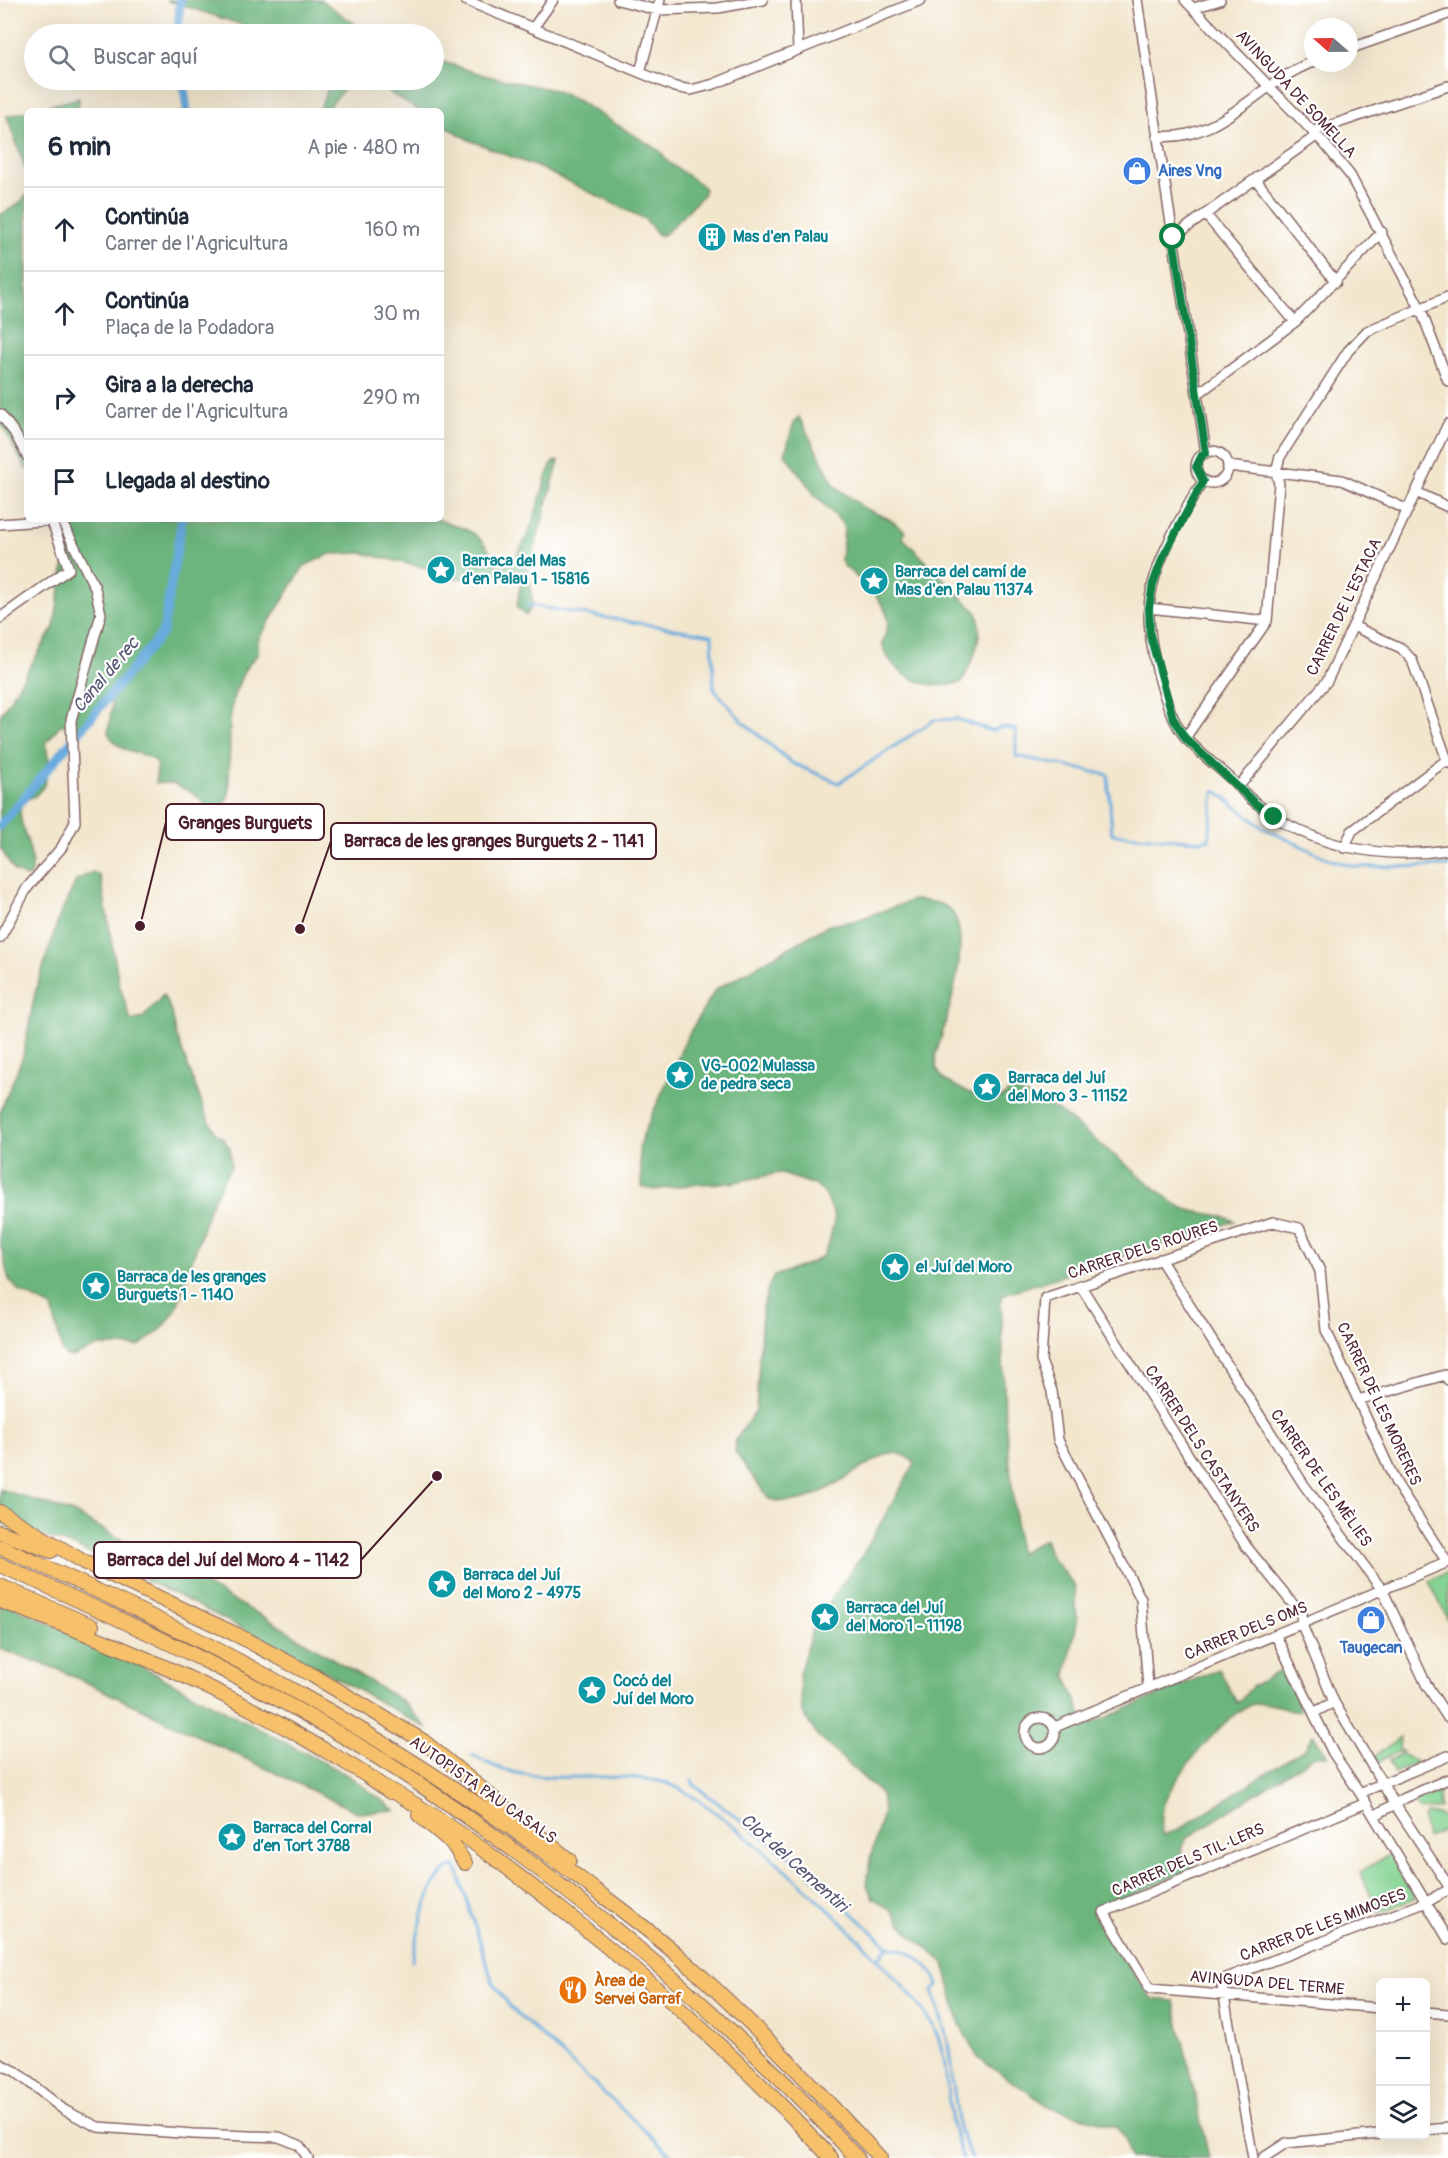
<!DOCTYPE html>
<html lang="es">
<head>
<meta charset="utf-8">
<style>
  :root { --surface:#fff; --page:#f6f6f7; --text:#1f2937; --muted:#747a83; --line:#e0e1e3 }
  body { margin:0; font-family:Pangolin,sans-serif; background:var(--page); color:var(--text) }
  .controls { position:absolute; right:18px; bottom:18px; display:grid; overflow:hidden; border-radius:9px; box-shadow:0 6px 24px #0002 }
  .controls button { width:54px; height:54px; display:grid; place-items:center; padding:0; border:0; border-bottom:2px solid var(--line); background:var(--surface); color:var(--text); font:30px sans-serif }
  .compass { position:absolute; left:1304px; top:18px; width:54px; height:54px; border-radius:50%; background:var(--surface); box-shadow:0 6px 24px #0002; rotate:290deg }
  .stop { position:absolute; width:18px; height:18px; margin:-14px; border:4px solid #0b8043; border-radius:50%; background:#fff }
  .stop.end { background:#0b8043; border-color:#fff; box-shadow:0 2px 6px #0008 }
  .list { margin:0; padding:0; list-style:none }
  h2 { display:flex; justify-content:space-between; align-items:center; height:78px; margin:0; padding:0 24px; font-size:26px }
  h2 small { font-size:20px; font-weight:400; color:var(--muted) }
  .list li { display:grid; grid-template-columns:39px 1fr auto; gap:18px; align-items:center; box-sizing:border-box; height:84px; padding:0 24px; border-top:2px solid var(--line) }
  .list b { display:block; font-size:22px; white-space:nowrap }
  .list p { margin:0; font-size:20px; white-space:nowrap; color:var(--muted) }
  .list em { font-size:20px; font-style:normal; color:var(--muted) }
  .icon { flex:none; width:33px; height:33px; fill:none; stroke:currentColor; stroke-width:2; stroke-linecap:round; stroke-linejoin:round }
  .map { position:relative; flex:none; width:1448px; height:2158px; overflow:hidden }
  .search { position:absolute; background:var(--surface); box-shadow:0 6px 24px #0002; left:24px; top:24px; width:420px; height:66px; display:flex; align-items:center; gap:15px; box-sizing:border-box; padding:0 21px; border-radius:33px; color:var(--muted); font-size:22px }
  .panel { position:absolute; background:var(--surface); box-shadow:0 6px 24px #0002; left:24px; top:108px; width:420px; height:414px; border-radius:9px }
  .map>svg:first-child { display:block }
  .green { fill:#85d393; stroke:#68795f; stroke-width:1.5 }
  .forest { fill:#6cb57d; stroke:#5b6a54; stroke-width:1.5 }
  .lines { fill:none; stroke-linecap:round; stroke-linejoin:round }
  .stream { stroke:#68abdd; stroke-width:3 }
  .canal { stroke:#68abdd; stroke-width:9 }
  .minor-casing { stroke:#856564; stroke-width:12 }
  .highway-casing { stroke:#856564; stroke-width:16 }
  .minor { stroke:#fff; stroke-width:9 }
  .highway { stroke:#f6c16b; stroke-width:14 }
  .route { stroke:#0b8043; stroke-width:8 }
  .labels { text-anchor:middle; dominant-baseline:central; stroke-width:4.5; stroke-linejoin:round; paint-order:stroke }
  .street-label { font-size:16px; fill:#4a1f2b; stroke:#fff }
  .shop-label { font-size:16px; font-weight:bold; fill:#366cbe; stroke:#fff; text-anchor:start }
  .culture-label { font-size:16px; font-weight:bold; fill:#0d838f; stroke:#fff; text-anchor:start }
  .food-label { font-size:16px; font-weight:bold; fill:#c56008; stroke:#fff; text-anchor:start }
  .water-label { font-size:18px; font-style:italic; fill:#565772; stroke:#fff }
  .leader { fill:none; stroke:#4a1f2b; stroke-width:2 }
  .callout-dot { fill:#4a1f2b; stroke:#fff; stroke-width:2 }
  .callout { fill:#fff; stroke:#4a1f2b; stroke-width:2 }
  .callout-label { font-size:18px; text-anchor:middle; font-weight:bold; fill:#4a1f2b }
</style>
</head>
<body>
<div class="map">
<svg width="1448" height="2158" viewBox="0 0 1448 2158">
  <rect width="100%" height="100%" fill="#fff"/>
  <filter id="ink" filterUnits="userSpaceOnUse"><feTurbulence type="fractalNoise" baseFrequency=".0167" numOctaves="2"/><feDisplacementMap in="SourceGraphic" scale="12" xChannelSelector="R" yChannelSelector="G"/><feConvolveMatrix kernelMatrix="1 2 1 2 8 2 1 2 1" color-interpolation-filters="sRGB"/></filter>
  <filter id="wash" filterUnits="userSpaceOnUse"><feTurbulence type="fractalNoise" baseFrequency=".008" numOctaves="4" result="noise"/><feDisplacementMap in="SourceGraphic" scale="24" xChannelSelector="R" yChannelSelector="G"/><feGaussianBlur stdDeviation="1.35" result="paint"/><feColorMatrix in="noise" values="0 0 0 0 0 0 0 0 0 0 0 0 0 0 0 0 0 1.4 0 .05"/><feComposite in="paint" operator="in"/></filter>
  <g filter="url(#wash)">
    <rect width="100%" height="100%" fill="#f2e6cd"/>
    <path class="green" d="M1448,1572V1620L1429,1581Z
      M1400,1737L1399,1749L1403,1752H1397L1377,1762L1374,1757Z
      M1400,1754L1415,1760L1416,1763L1394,1773L1389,1761Z
      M1439,1792L1440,1808L1420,1811L1413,1802Z
      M1426,1814H1437L1448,1819V1828L1427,1838L1423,1818Z
      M1390,1854L1415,1898L1379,1913L1360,1872Z"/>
    <path class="forest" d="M166,0H321L369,34H270Z
      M434,59L487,76L555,90L575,99L660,151L668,162L700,184L705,189L703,195L664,235H658L645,219L542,169L469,140L441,123V111H420L368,80H434Z
      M331,80H352L325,111H319Z
      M79,98L78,111H27V174L7,116Z
      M27,195V471L0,421V215L16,206Z
      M799,417L835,486L864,508L889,519L905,531L903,538L977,613C985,637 972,661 962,682C929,692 894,679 882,644C884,637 888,629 888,621C886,599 858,579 843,565L841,559L844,529L841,522L815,495L785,454L794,422Z
      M559,461L528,571L533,604L526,616L517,607L521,580L507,575L450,579L426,568L363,553L330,554L304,566L258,640V654L245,669L234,695L230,721L229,794L220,812L213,814L196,795L172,783H156L157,763C145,750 121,757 108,733L112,705L110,699H104L84,726L60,725L46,743L50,769L43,787L35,796C0,805 39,844 31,875L26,877L14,871L0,847V716L54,627L67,545L53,519H436C466,528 483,532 496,564L502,566C529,557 539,495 549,470L553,462Z
      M92,872L98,874L101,879L119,984L131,1021L143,1018L163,995L172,1012L176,1034L205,1112L216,1134L222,1137L230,1148L231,1166L210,1206L176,1310L163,1328L139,1346H99L72,1357L66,1356L62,1351L52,1307L19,1291L9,1280L0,1242V1112L23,1056L35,993L59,917L76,881Z
      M913,900C925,901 940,901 949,909C977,933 944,1027 935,1057L937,1070L944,1080L965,1091L989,1100L1002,1097L1013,1089L1060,1112L1175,1204C1195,1216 1215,1211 1235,1221L1001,1295L1005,1417L1019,1553L1045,1539L1051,1557L1075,1586L1077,1622L1066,1675L1086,1726L1219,1669L1237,1703L1253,1686L1287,1667L1300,1712C1286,1709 1268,1701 1254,1704C1228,1710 1181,1771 1168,1794C1161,1807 1161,1821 1162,1835L1176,1831L1306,1748L1313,1735L1328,1756H1314L1187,1838L1181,1848L1183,1857L1195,1867L1092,1913L1152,1999L1174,2001L1209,2158H1130L1125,2137L1116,2127L1050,2107L978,2058L960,2025L944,1963L909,1933L892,1911L872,1897L867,1885L870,1859L883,1812L881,1794L817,1735L802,1712L799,1674L814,1624L861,1557L915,1463C907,1457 900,1452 890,1453C883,1455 876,1460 869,1464C836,1481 809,1510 769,1499L735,1452L736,1439L756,1410L762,1312L768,1288L774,1276L811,1263L823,1256L829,1243L835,1217L825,1194L815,1185L779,1173L730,1183L693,1184L655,1190L642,1187L639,1148L643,1135L687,1037L715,990L829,925L854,921Z
      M0,1489L73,1513L273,1622L402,1701L428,1729L315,1666L183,1598L76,1547L0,1522Z
      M0,1600L142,1667L349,1776L395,1810L359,1813L60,1670L0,1649Z"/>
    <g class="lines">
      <path class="stream" d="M527,605L712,635L714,689L743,722L792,763L839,783L934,720L957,719L992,731L1002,727L1016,730V756L1108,775L1112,834L1201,841L1209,839L1214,792H1218L1263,828L1329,859L1356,867L1448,866
        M472,1755C482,1760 493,1767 505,1770C556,1785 611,1770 663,1782C712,1792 913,1981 935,2030C947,2055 946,2084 950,2110C952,2127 957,2142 963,2158
        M692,1780L694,1785L802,1866L888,1946C909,1949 931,1963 938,1985L933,1990L948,2042L959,2130L972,2158
        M879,1958L888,1946
        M412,1961C418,1936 428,1870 456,1866L493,1983L509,2006L675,2158"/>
      <path class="canal" d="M178,34L180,0
        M183,80L187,111
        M0,826L163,632L182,519"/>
    </g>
  </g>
  <g filter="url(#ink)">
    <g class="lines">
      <g class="minor-casing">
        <path id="minor" d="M465,0L675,87L691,90L714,84L921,0
          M618,0L657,10L718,8L763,0
          M796,0L798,50
          M1137,0L1206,453
          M1185,0L1323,142L1350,175L1420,308L1448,381
          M1194,8L1220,0
          M533,28L553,0
          M1349,49L1448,14
          M640,72L660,0
          M1157,136C1220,143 1259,82 1313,62
          M1256,180L1336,282
          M1206,215L1295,322
          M1173,237L1312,139L1317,130L1448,86
          M1199,393L1295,322L1382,232
          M0,414L14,432L27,456
          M1196 467a16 16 0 1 1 32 0a16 16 0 1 1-32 0Z
          M1228,466L1342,480L1408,510
          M1203,481C1182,514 1150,569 1149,609C1148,642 1164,713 1186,738C1199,753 1216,765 1230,778C1239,786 1246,796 1256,803C1309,847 1380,860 1448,850
          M1416,492L1448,507
          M0,524L57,520
          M1149,608L1267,621
          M0,618L69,569L52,522
          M1353,626L1401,648L1412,660L1448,763
          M1185,738L1267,621L1279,484L1276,471L1280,457L1348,351L1367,331L1448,297
          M1239,786L1327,681L1448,424
          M1344,848L1352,831L1448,759
          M0,938L27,888L62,847L75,822L71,720L101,614L95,588L61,519
          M1160,1259L1304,1485L1383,1591L1426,1684L1448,1718
          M1080,1285L1246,1546L1301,1614L1302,1625L1334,1702L1394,1803L1448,1885
          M1358,1400L1445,1375L1448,1380
          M1276,1636L1333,1753L1360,1793L1448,1939
          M1148,1687L1141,1599L1058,1440L1052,1391L1041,1361L1045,1298L1273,1222L1299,1228L1320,1271L1326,1330L1396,1483L1447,1562
          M1315,1712L1334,1702
          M1025 1733a15 15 0 1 1 30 0a15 15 0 1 1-30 0Z
          M1055,1727L1448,1562
          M1360,1793L1448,1756
          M1366,1803L1104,1912L1150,1989L1380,2008
          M1374,1816L1405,1798L1448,1779
          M1426,2012L1448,2014
          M0,2064L15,2071L64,2110L98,2127L194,2134L279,2137L299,2145L308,2158
          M1426,2130L1448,2128
          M1253,2158L1221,1980L1427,1902L1448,1890
          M1263,2158L1286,2143L1380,2134"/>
      </g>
      <g class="highway-casing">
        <path id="highway" d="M0,1512L84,1562L235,1634L312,1675L423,1741L569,1860
          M0,1532L51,1551
          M0,1547C210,1638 396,1738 578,1877C613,1904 649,1929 681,1958C751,2020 816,2089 880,2158
          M0,1565C140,1627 279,1692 407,1776C573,1885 723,2013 857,2158
          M0,1586L92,1626
          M0,1601C107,1640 210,1683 309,1741C336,1757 365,1772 390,1792
          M384,1787C449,1821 509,1868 567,1914C661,1989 750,2069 831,2158
          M419,1815L452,1843L465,1863"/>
      </g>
      <use href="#minor" class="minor"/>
      <use href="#highway" class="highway"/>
    </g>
  </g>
  <g class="lines" filter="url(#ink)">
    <path class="route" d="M1173,237L1206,453L1202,455L1196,467L1203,481L1163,557L1153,584L1149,608L1150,635L1173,718L1185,738L1255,803L1274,817"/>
  </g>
  <defs>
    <g id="shop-disc" transform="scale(1.5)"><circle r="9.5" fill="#3f7fe0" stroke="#fff"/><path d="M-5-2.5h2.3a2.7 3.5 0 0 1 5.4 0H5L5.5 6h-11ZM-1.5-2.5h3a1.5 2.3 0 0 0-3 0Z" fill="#fff"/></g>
    <g id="building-disc" transform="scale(1.5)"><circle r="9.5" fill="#0f9aa8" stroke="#fff"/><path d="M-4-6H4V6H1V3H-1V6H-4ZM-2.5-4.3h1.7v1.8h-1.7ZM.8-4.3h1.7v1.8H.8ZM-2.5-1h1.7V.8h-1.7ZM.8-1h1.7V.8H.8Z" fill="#fff"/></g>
    <g id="sight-disc" transform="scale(1.5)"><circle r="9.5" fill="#0f9aa8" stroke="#fff"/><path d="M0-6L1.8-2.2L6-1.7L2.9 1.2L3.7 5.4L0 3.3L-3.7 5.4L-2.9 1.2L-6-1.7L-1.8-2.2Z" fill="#fff"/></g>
    <g id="restaurant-disc" transform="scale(1.5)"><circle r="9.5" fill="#e8710a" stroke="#fff"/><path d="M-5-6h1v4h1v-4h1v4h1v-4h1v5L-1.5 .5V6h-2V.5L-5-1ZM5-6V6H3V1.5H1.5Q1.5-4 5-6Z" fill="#fff"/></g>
  </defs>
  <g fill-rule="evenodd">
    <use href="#shop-disc" x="1137" y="171"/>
    <use href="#building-disc" x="712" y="237"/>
    <use href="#sight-disc" x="441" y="570"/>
    <use href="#sight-disc" x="874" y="581"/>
    <use href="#sight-disc" x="680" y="1075"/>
    <use href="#sight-disc" x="987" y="1087"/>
    <use href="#sight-disc" x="895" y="1267"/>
    <use href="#sight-disc" x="96" y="1286"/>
    <use href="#sight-disc" x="442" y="1584"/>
    <use href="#sight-disc" x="825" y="1617"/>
    <use href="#shop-disc" x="1371" y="1620"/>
    <use href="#sight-disc" x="592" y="1690"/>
    <use href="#sight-disc" x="232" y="1837"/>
    <use href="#restaurant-disc" x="573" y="1990"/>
  </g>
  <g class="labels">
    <g class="street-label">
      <text transform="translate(1296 94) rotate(47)">AVINGUDA DE SOMELLA</text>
      <text transform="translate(1344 607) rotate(-64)">CARRER DE L'ESTACA</text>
      <text transform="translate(1143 1250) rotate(-18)">CARRER DELS ROURES</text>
      <text transform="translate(1379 1404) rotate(65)">CARRER DE LES MORERES</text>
      <text transform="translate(1202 1449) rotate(57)">CARRER DELS CASTANYERS</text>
      <text transform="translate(1321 1478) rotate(55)">CARRER DE LES MÈLIES</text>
      <text transform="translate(1246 1631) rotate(-22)">CARRER DELS OMS</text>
      <text transform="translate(483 1790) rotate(35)">AUTOPISTA PAU CASALS</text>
      <text transform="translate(1188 1860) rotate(-23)">CARRER DELS TIL·LERS</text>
      <text transform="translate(1323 1925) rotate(-21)">CARRER DE LES MIMOSES</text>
      <text transform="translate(1267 1983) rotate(5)">AVINGUDA DEL TERME</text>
    </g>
    <g class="shop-label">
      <text x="1158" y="171">Aires Vng</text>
      <text x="1371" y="1648" text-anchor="middle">Taugecan</text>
    </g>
    <g class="culture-label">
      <text x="733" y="237">Mas d'en Palau</text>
      <text x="462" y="561">Barraca del Mas<tspan x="462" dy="18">d'en Palau 1 - 15816</tspan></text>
      <text x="895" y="572">Barraca del camí de<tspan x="895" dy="18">Mas d'en Palau 11374</tspan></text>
      <text x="701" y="1066">VG-002 Mulassa<tspan x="701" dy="18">de pedra seca</tspan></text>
      <text x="1008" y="1078">Barraca del Juí<tspan x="1008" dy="18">del Moro 3 - 11152</tspan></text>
      <text x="916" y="1267">el Juí del Moro</text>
      <text x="117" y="1277">Barraca de les granges<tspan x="117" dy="18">Burguets 1 - 1140</tspan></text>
      <text x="463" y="1575">Barraca del Juí<tspan x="463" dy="18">del Moro 2 - 4975</tspan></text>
      <text x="846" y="1608">Barraca del Juí<tspan x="846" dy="18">del Moro 1 - 11198</tspan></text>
      <text x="613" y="1681">Cocó del<tspan x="613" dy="18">Juí del Moro</tspan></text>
      <text x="253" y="1828">Barraca del Corral<tspan x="253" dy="18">d’en Tort 3788</tspan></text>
    </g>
    <g class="food-label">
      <text x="594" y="1981">Àrea de<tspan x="594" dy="18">Servei Garraf</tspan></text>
    </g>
    <g class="water-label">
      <text transform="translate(106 675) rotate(-50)">Canal de rec</text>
      <text transform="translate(794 1863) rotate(42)">Clot del Cementiri</text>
    </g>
  </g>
  <path class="leader" d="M140 926L166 822M300 929L331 841M437 1476L361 1560"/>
  <g class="callout-dot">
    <circle cx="140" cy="926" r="6"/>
    <circle cx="300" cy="929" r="6"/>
    <circle cx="437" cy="1476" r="6"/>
  </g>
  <g class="callout">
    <rect x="166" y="804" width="158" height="36" rx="6"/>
    <rect x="331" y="823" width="325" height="36" rx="6"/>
    <rect x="94" y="1542" width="267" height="36" rx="6"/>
  </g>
  <g class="callout-label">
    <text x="245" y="829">Granges Burguets</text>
    <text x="494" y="847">Barraca de les granges Burguets 2 - 1141</text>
    <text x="228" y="1566">Barraca del Juí del Moro 4 - 1142</text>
  </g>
</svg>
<div class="controls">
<button>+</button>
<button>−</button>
<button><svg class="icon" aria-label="layers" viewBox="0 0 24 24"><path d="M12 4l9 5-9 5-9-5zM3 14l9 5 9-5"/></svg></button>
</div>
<svg class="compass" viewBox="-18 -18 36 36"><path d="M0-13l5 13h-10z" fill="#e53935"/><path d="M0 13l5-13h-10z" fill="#747a83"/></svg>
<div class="stop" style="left:1173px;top:237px"></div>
<div class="stop end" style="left:1274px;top:817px"></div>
<div class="search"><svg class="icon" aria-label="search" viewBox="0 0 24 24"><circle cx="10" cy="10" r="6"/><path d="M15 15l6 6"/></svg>Buscar aquí</div>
<section class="panel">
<h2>6 min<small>A pie · 480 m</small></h2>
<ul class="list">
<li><svg class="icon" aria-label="ahead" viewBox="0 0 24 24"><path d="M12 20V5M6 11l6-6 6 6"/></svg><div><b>Continúa</b><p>Carrer de l'Agricultura</p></div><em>160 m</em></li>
<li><svg class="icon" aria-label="ahead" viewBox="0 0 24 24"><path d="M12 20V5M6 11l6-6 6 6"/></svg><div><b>Continúa</b><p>Plaça de la Podadora</p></div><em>30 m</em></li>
<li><svg class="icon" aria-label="right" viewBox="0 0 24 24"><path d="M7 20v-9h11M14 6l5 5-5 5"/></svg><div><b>Gira a la derecha</b><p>Carrer de l'Agricultura</p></div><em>290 m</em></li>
<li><svg class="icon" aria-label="arrive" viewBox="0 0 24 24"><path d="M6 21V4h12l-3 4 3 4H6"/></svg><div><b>Llegada al destino</b></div></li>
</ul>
</section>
</div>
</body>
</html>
